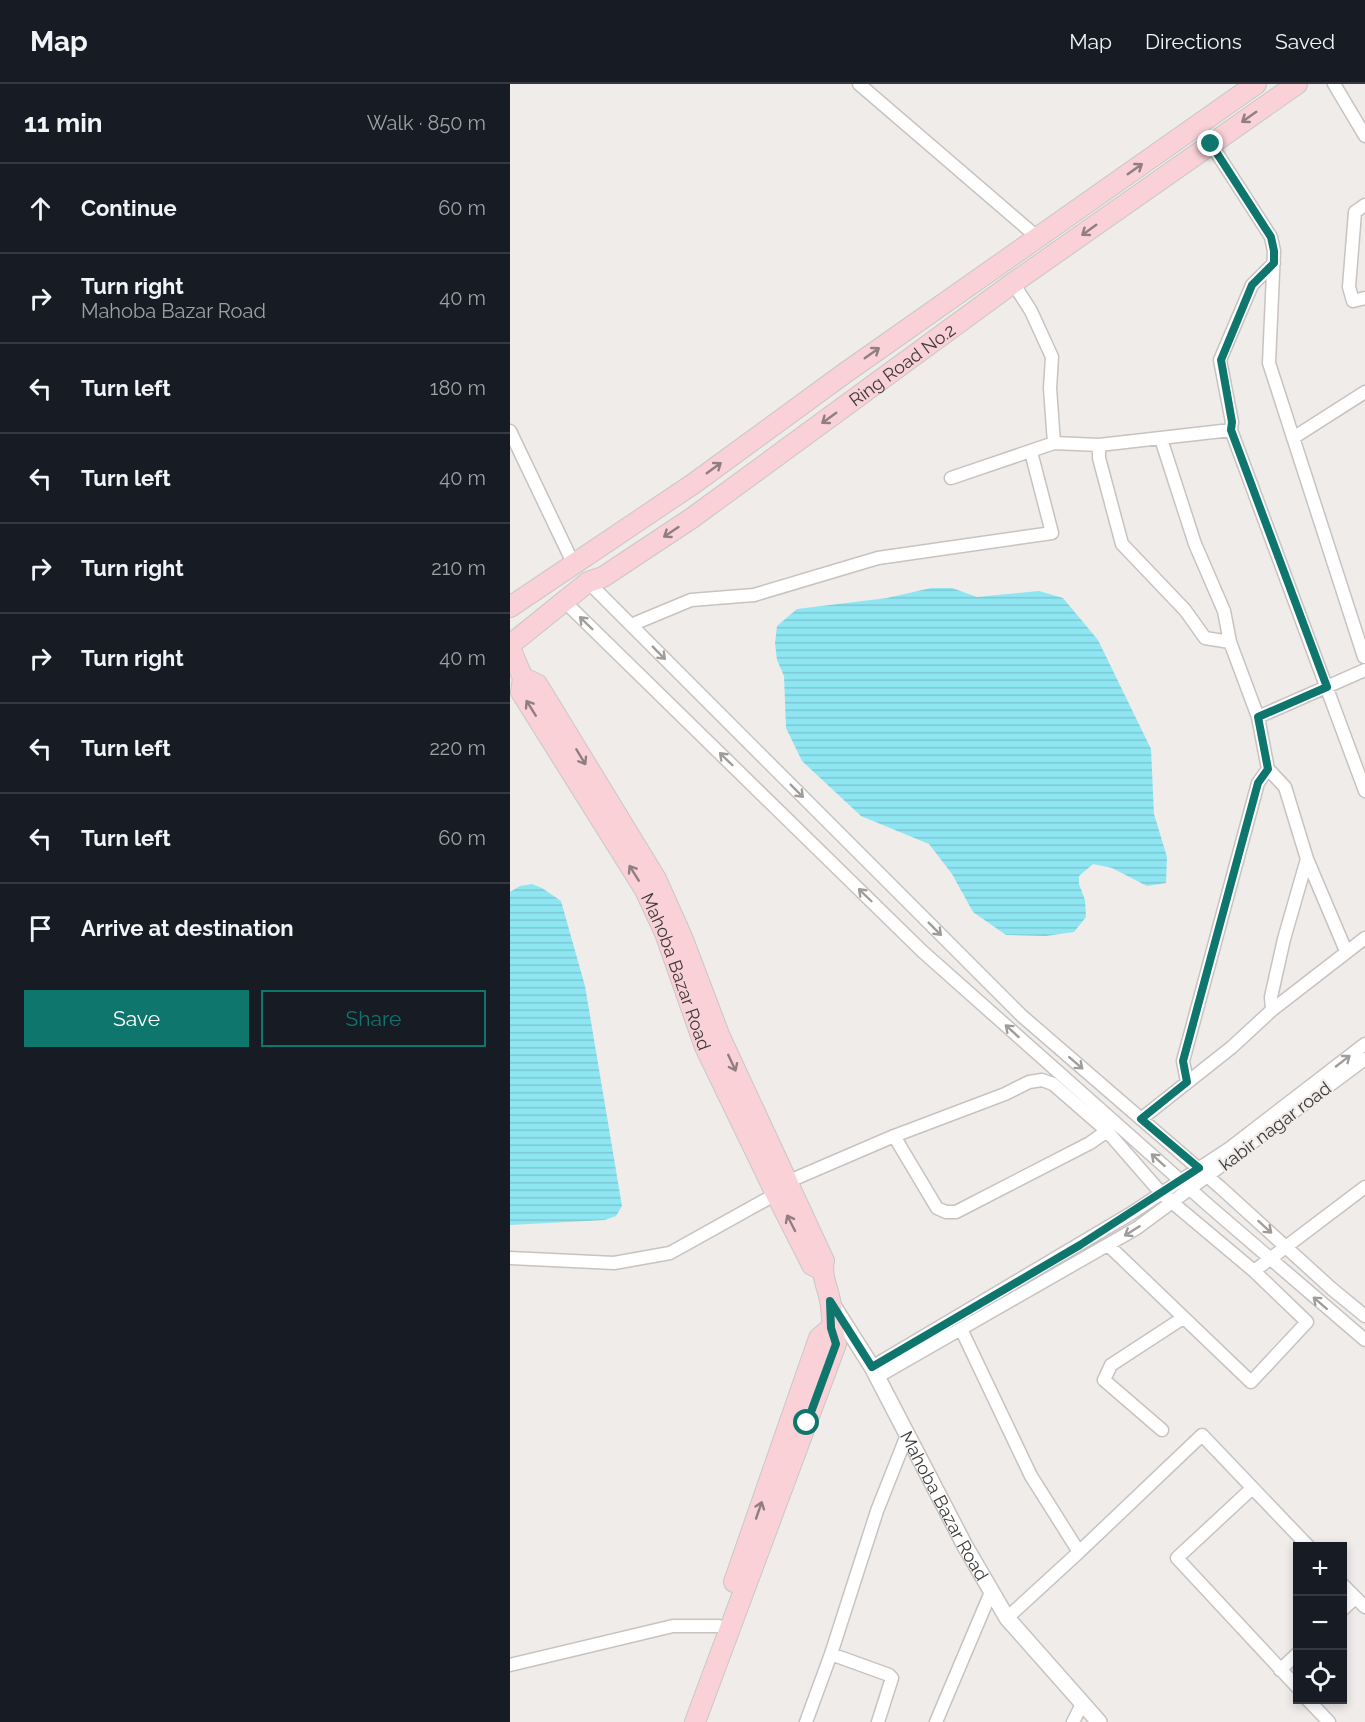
<!DOCTYPE html>
<html lang="en">
<head>
<meta charset="utf-8">
<style>
  :root { --surface:#171b24; --page:#242831; --text:#f1f3f6; --muted:#9ea1a6; --line:#363941; --accent:#0f766e }
  body { margin:0; font-family:Raleway,sans-serif; background:var(--page); color:var(--text) }
  .controls { position:absolute; right:18px; bottom:18px; display:grid; overflow:hidden; border-radius:0px; box-shadow:0 3px 9px #0003 }
  .controls button { width:54px; height:54px; display:grid; place-items:center; padding:0; border:0; border-bottom:2px solid var(--line); background:var(--surface); color:var(--text); font:30px sans-serif }
  .stop { position:absolute; width:18px; height:18px; margin:-14px; border:4px solid #0f766e; border-radius:50%; background:#fff }
  .stop.end { background:#0f766e; border-color:#fff; box-shadow:0 2px 6px #0008 }
  .list { margin:0; padding:0; list-style:none }
  h2 { display:flex; justify-content:space-between; align-items:center; height:78px; margin:0; padding:0 24px; font-size:26px }
  h2 small { font-size:20px; font-weight:400; color:var(--muted) }
  .list li { display:grid; grid-template-columns:39px 1fr auto; gap:18px; align-items:center; box-sizing:border-box; height:90px; padding:0 24px; border-top:2px solid var(--line) }
  .list b { display:block; font-size:22px; white-space:nowrap }
  .list p { margin:0; font-size:20px; white-space:nowrap; color:var(--muted) }
  .list em { font-size:20px; font-style:normal; color:var(--muted) }
  .actions { display:flex; gap:12px; padding:18px 24px }
  .actions a { flex:1; padding:14px 0; border:2px solid var(--accent); border-radius:0px; text-align:center; font-size:21px; color:var(--accent) }
  .actions .main { background:var(--accent); color:#fff }
  .icon { flex:none; width:33px; height:33px; fill:none; stroke:currentColor; stroke-width:2; stroke-linecap:round; stroke-linejoin:round }
  .map { position:relative; flex:none; width:855px; height:1638px; overflow:hidden }
  header { display:flex; align-items:center; gap:36px; box-sizing:border-box; height:84px; padding:0 30px; background:var(--surface); border-bottom:2px solid var(--line) }
  header strong { font-size:28px }
  nav { display:flex; gap:33px; margin-inline-start:auto; font-size:21px }
  main { display:flex }
  aside { flex:1; background:var(--surface) }
  .map>svg:first-child { display:block }
  .water { fill:url(#water-rules) }
  .lines { fill:none; stroke-linecap:round; stroke-linejoin:round }
  .minor-casing { stroke:#c7c3c1; stroke-width:15 }
  .tertiary-casing { stroke:#c7c3c1; stroke-width:18 }
  .primary-casing { stroke:#c8c8c8; stroke-width:22 }
  .minor { stroke:#fff; stroke-width:12 }
  .tertiary { stroke:#fff; stroke-width:15 }
  .primary { stroke:#f9d1d7; stroke-width:20 }
  .oneway { stroke:#917e81 }
  .oneway2 { stroke:#9e9d9c }
  .route { stroke:#0f766e; stroke-width:8 }
  .labels { text-anchor:middle; dominant-baseline:central; stroke-width:4.5; stroke-linejoin:round; paint-order:stroke }
  .street-label { font-size:18px; fill:#3c3b3a; stroke:#f0ecea }
</style>
</head>
<body>
<header>
<strong>Map</strong>
<nav><a>Map</a><a>Directions</a><a>Saved</a></nav>
</header>
<main>
<aside>
<h2>11 min<small>Walk · 850 m</small></h2>
<ul class="list">
<li><svg class="icon" aria-label="ahead" viewBox="0 0 24 24"><path d="M12 20V5M6 11l6-6 6 6"/></svg><div><b>Continue</b></div><em>60 m</em></li>
<li><svg class="icon" aria-label="right" viewBox="0 0 24 24"><path d="M7 20v-9h11M14 6l5 5-5 5"/></svg><div><b>Turn right</b><p>Mahoba Bazar Road</p></div><em>40 m</em></li>
<li><svg class="icon" aria-label="left" viewBox="0 0 24 24"><path d="M17 20v-9H6M10 6l-5 5 5 5"/></svg><div><b>Turn left</b></div><em>180 m</em></li>
<li><svg class="icon" aria-label="left" viewBox="0 0 24 24"><path d="M17 20v-9H6M10 6l-5 5 5 5"/></svg><div><b>Turn left</b></div><em>40 m</em></li>
<li><svg class="icon" aria-label="right" viewBox="0 0 24 24"><path d="M7 20v-9h11M14 6l5 5-5 5"/></svg><div><b>Turn right</b></div><em>210 m</em></li>
<li><svg class="icon" aria-label="right" viewBox="0 0 24 24"><path d="M7 20v-9h11M14 6l5 5-5 5"/></svg><div><b>Turn right</b></div><em>40 m</em></li>
<li><svg class="icon" aria-label="left" viewBox="0 0 24 24"><path d="M17 20v-9H6M10 6l-5 5 5 5"/></svg><div><b>Turn left</b></div><em>220 m</em></li>
<li><svg class="icon" aria-label="left" viewBox="0 0 24 24"><path d="M17 20v-9H6M10 6l-5 5 5 5"/></svg><div><b>Turn left</b></div><em>60 m</em></li>
<li><svg class="icon" aria-label="arrive" viewBox="0 0 24 24"><path d="M6 21V4h12l-3 4 3 4H6"/></svg><div><b>Arrive at destination</b></div></li>
</ul>
<div class="actions"><a class="main">Save</a><a>Share</a></div>
</aside>
<div class="map">
<svg width="855" height="1638" viewBox="0 0 855 1638">
  <defs>
    <pattern id="water-rules" width="6" height="5" patternUnits="userSpaceOnUse" patternTransform="scale(1.5)"><rect width="6" height="5" fill="#8fe6f3"/><path d="M0 2.5h6" fill="none" stroke="#7cc6d1"/></pattern>
  </defs>
  <rect width="100%" height="100%" fill="#f0ecea"/>
  <path class="water" d="M421,504H442L467,513L529,507L553,514L588,556L641,665L644,730L657,773L656,799L637,802L602,784L583,780L569,792V800L575,816L576,833L564,848L536,852L496,851L463,828L442,790L419,760L351,732L292,677L276,644L274,592L267,576L265,559L267,542L287,525L377,514Z
    M22,800L32,804L51,817L75,902L112,1122L106,1132L95,1136L0,1141V808L10,802Z"/>
  <g class="lines">
    <g class="minor-casing">
      <path id="minor" d="M349,0L527,153
        M824,0L855,52
        M701,60L761,153L764,167L759,279L854,573
        M855,121L845,128L839,203L843,217L855,214
        M764,179L742,201L710,276L722,338L721,346L855,707
        M503,199L521,227L542,273L540,304L544,359
        M0,347L64,481
        M783,354L855,308
        M651,355L685,460L714,527L720,558L748,633L758,685L775,703L797,775L774,855L761,913L762,926
        M589,361V374L612,460L675,526L695,554L720,558
        M441,394L544,359L589,361L721,346
        M78,498L512,932L711,1104L822,1205L855,1232
        M54,517L412,867L698,1121L855,1256
        M121,541L181,516L244,511L368,474L542,449L521,368
        M748,633L855,586
        M797,775L836,867
        M677,998L673,977L748,699L758,685
        M631,1035L722,963L762,926L855,854
        M384,1052L427,1124L436,1128H446L580,1059L597,1047L651,1109L744,1187L797,1238L741,1298L598,1161
        M0,1174L104,1179L160,1169L266,1110L277,1098L384,1052L495,1010L519,998L532,996L543,1000L597,1047
        M744,1187L855,1103
        M451,1245L521,1392L569,1468L692,1351L798,1462
        M362,1283L620,1130L720,1064L855,960
        M367,1293L627,1144L855,975
        M652,1346L594,1296L601,1281L673,1234
        M737,1409L667,1474L788,1604
        M832,1500L855,1523
        M832,1526L845,1514
        M497,1534L569,1468
        M321,1570L379,1591L382,1594L368,1638
        M0,1581L163,1542H209
        M770,1586L788,1569
        M798,1616L819,1638
        M296,1638L321,1570L367,1427L397,1351
        M426,1638L481,1508
        M563,1638L572,1620"/>
    </g>
    <g class="tertiary-casing">
      <g id="tertiary">
        <path id="s1" d="M322,1220L362,1283L455,1462L497,1534L589,1638"/>
      </g>
    </g>
    <g class="primary-casing">
      <g id="primary">
        <path d="M0,523L183,400L335,289L746,0"/>
        <path id="s2" d="M0,561L78,498L93,493L182,434L503,199L787,0"/>
        <path id="s3" d="M0,564L13,594L11,608L135,806L155,849L195,963L266,1110L302,1181L312,1186"/>
        <path d="M13,594L27,600L146,795L172,853L210,953L314,1177C311,1191 317,1202 320,1216C323,1232 321,1243 326,1260L185,1638"/>
        <path d="M224,1498L309,1254L321,1244"/>
      </g>
    </g>
    <use href="#minor" class="minor"/>
    <use href="#tertiary" class="tertiary"/>
    <use href="#primary" class="primary"/>
  </g>
  <defs><path id="oneway-shaft" d="M-6 0H5M1.5-3L5.5 0L1.5 3" fill="none" stroke-width="1.6" stroke-linecap="round" stroke-linejoin="round" transform="scale(1.5)"/></defs>
  <g class="oneway">
    <use href="#oneway-shaft" transform="translate(739 33) rotate(145)"/>
    <use href="#oneway-shaft" transform="translate(625 85) rotate(-35)"/>
    <use href="#oneway-shaft" transform="translate(579 146) rotate(144)"/>
    <use href="#oneway-shaft" transform="translate(362 269) rotate(-35)"/>
    <use href="#oneway-shaft" transform="translate(319 334) rotate(144)"/>
    <use href="#oneway-shaft" transform="translate(204 384) rotate(-36)"/>
    <use href="#oneway-shaft" transform="translate(161 448) rotate(146)"/>
    <use href="#oneway-shaft" transform="translate(21 624) rotate(-122)"/>
    <use href="#oneway-shaft" transform="translate(71 673) rotate(59)"/>
    <use href="#oneway-shaft" transform="translate(124 789) rotate(-122)"/>
    <use href="#oneway-shaft" transform="translate(222 979) rotate(65)"/>
    <use href="#oneway-shaft" transform="translate(281 1139) rotate(-117)"/>
    <use href="#oneway-shaft" transform="translate(249 1426) rotate(-71)"/>
  </g>
  <g class="oneway2">
    <use href="#oneway-shaft" transform="translate(76 539) rotate(-136)"/>
    <use href="#oneway-shaft" transform="translate(149 569) rotate(45)"/>
    <use href="#oneway-shaft" transform="translate(216 675) rotate(-136)"/>
    <use href="#oneway-shaft" transform="translate(287 707) rotate(45)"/>
    <use href="#oneway-shaft" transform="translate(355 811) rotate(-136)"/>
    <use href="#oneway-shaft" transform="translate(425 845) rotate(45)"/>
    <use href="#oneway-shaft" transform="translate(502 947) rotate(-138)"/>
    <use href="#oneway-shaft" transform="translate(833 977) rotate(-38)"/>
    <use href="#oneway-shaft" transform="translate(566 979) rotate(41)"/>
    <use href="#oneway-shaft" transform="translate(648 1076) rotate(-138)"/>
    <use href="#oneway-shaft" transform="translate(755 1143) rotate(42)"/>
    <use href="#oneway-shaft" transform="translate(622 1147) rotate(148)"/>
    <use href="#oneway-shaft" transform="translate(810 1219) rotate(-139)"/>
  </g>
  <g class="lines">
    <path class="route" d="M297,1339L326,1260L321,1244L320,1217L362,1283L570,1161L689,1084L631,1035L677,998L673,977L748,699L758,685L748,633L817,603L721,346L722,338L711,276L742,201L764,179V167L761,153L701,60"/>
  </g>
  <g class="labels">
    <g class="street-label">
      <text stroke="none"><textPath href="#s2" startOffset="483">Ring Road No.2</textPath></text>
      <text stroke="none"><textPath href="#s3" startOffset="368">Mahoba Bazar Road</textPath></text>
      <text transform="translate(765 1042) rotate(-37)">kabir nagar road</text>
      <text stroke="none"><textPath href="#s1" startOffset="231">Mahoba Bazar Road</textPath></text>
    </g>
  </g>
</svg>
<div class="controls">
<button>+</button>
<button>−</button>
<button><svg class="icon" aria-label="locate" viewBox="0 0 24 24"><circle cx="12" cy="12" r="6"/><path d="M12 2v4M12 18v4M2 12h4M18 12h4"/></svg></button>
</div>
<div class="stop" style="left:297px;top:1339px"></div>
<div class="stop end" style="left:701px;top:60px"></div>
</div>
</main>
</body>
</html>
